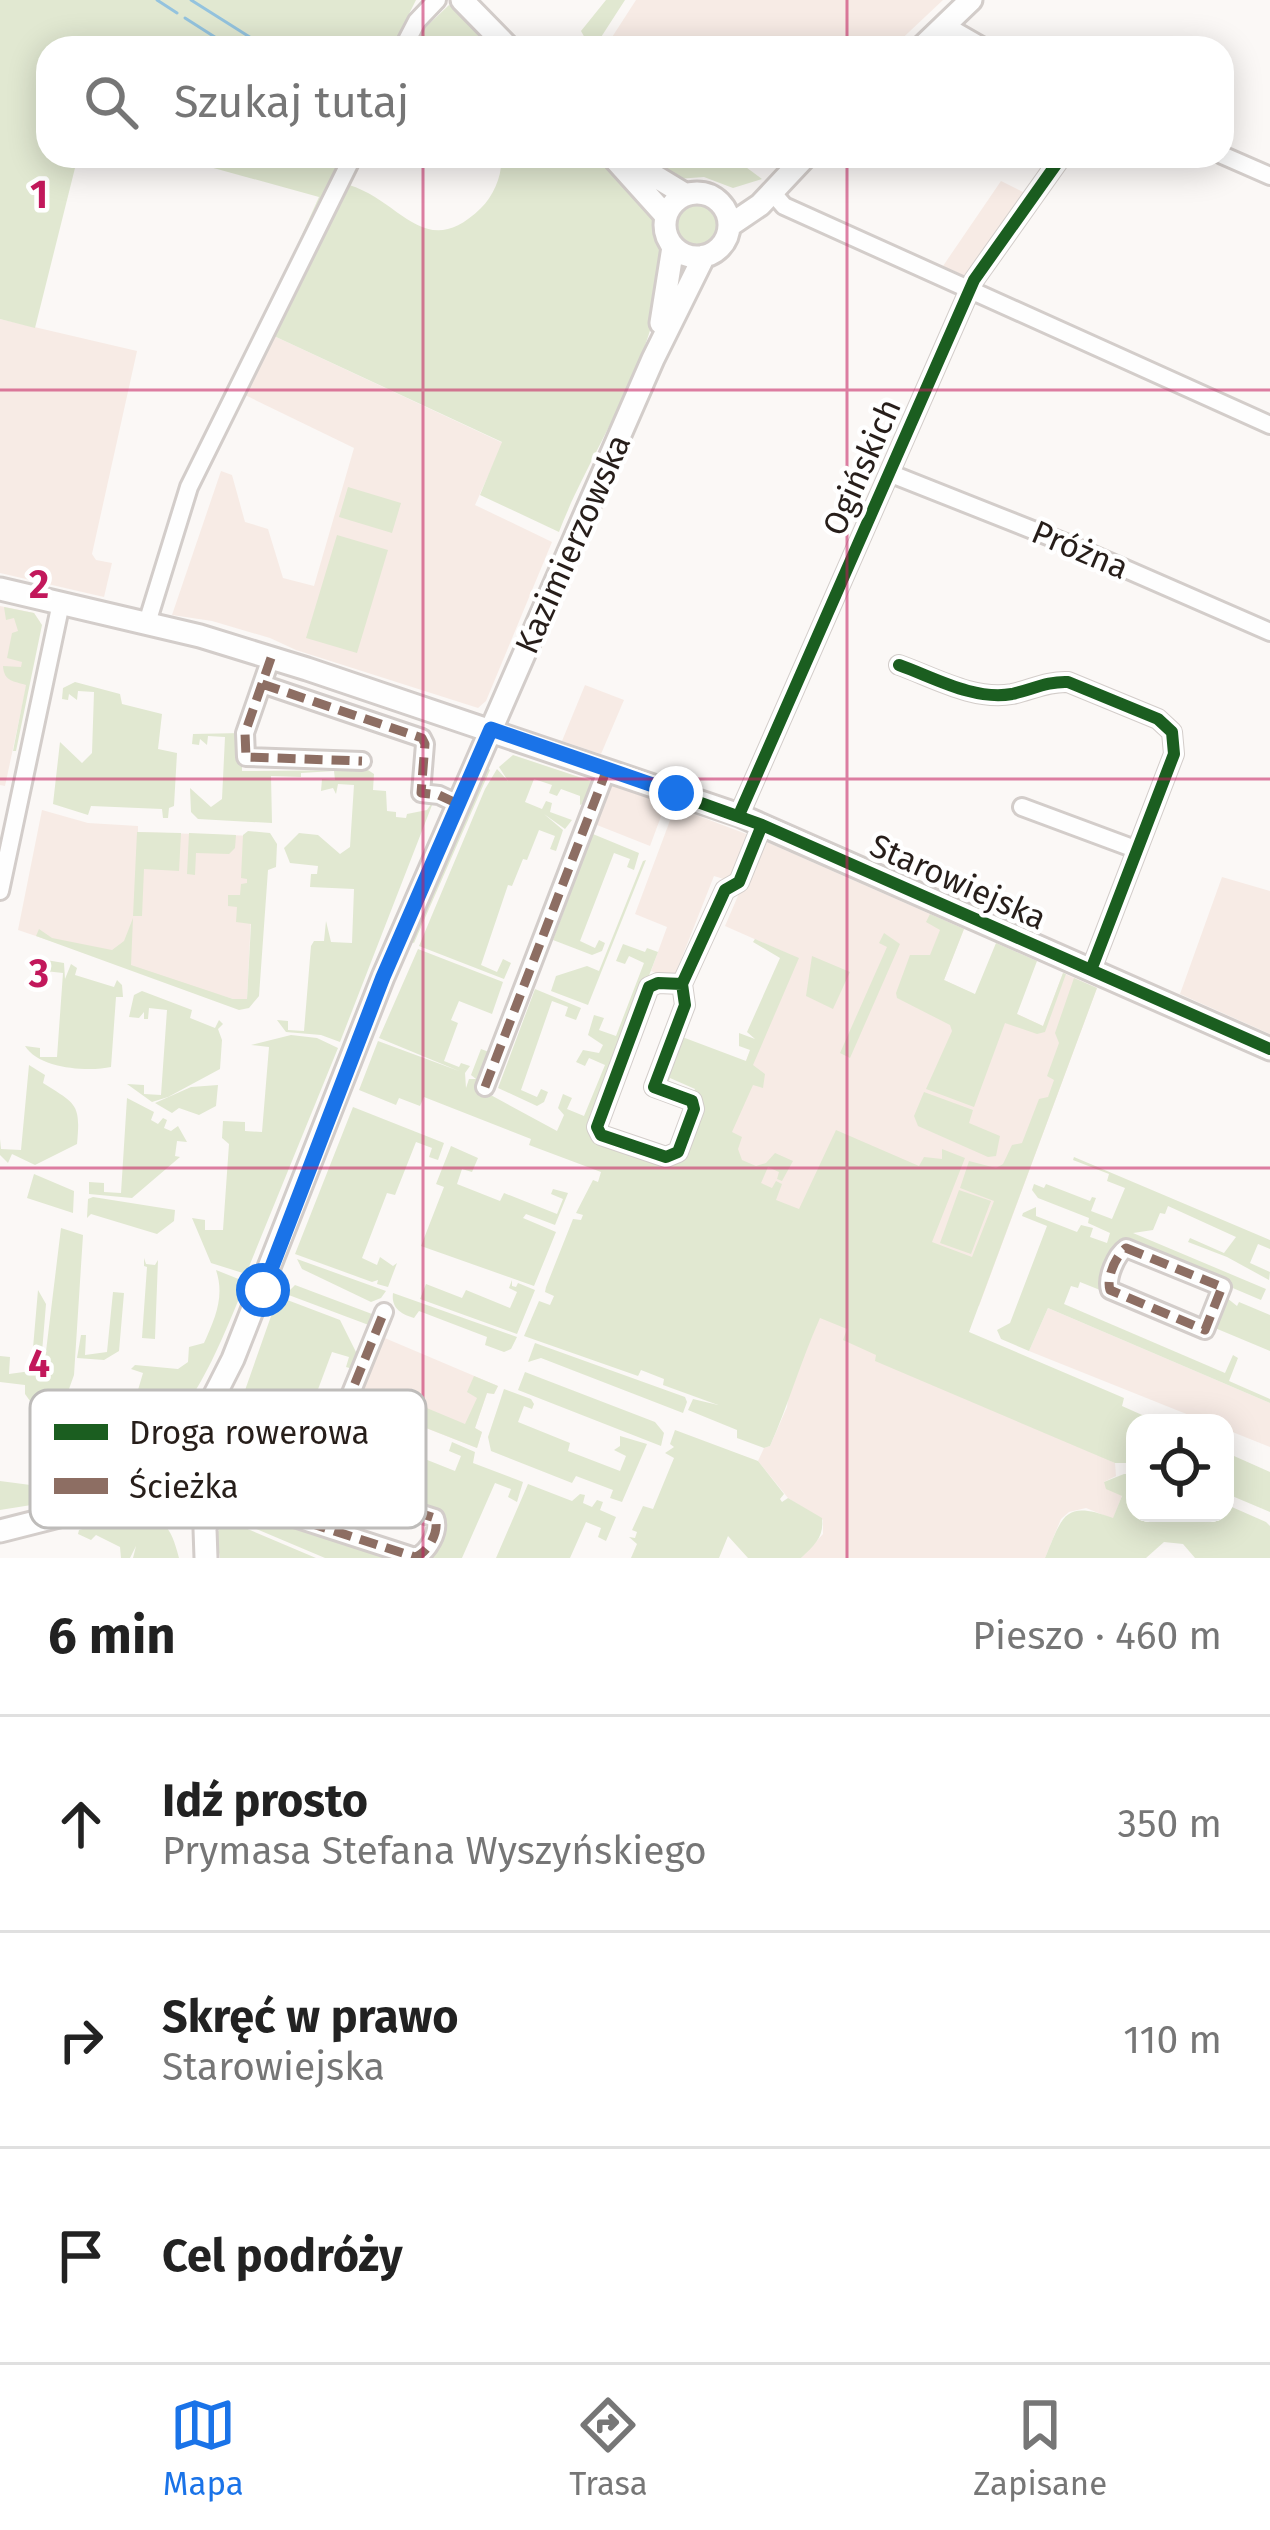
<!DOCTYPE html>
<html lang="pl">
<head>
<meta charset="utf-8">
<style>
  :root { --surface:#fff; --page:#f2f2f2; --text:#222; --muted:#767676; --line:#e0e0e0; --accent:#1a73e8 }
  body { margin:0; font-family:"Fira Sans",sans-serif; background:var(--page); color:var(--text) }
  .controls { position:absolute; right:36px; bottom:36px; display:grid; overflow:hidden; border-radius:24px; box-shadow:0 6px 30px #0003 }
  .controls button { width:108px; height:108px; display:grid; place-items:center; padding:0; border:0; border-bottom:3px solid var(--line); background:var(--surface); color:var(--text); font:60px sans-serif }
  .stop { position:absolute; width:36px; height:36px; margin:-27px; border:9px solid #1a73e8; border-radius:50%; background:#fff }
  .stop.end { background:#1a73e8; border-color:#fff; box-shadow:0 3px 12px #0008 }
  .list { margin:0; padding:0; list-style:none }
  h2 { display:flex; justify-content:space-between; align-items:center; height:156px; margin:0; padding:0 48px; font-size:51px }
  h2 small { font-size:39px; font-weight:400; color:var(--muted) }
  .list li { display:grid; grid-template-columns:78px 1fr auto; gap:36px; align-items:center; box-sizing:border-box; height:216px; padding:0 48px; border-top:3px solid var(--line) }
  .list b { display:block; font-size:45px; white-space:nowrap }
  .list p { margin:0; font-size:39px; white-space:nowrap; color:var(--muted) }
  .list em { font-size:39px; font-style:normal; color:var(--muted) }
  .icon { flex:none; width:66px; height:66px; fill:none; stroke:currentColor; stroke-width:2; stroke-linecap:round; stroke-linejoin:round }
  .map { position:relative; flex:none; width:1270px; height:1558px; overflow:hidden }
  .search { position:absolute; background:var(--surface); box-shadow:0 6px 30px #0003; left:36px; right:36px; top:36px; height:132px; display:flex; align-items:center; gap:30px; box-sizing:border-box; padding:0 42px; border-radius:36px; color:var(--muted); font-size:45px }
  .sheet { height:804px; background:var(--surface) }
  nav { display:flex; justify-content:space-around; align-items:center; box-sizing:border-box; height:168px; border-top:3px solid var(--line); background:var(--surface); font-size:33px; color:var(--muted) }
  nav a { display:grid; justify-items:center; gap:6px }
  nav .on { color:var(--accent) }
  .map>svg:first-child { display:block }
  .built { fill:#f7ebe5 }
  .green { fill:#e1e8d1 }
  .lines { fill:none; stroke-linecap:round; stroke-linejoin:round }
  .stream { stroke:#94c3de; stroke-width:3 }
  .minor-casing { stroke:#d3cdca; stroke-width:22 }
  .major-casing { stroke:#d3cdca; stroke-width:27 }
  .minor { stroke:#fefefe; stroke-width:16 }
  .major { stroke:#fefefe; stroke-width:21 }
  .quiet { stroke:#8d6e63; stroke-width:9; stroke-dasharray:18 9; stroke-linecap:butt }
  .cycleway-casing { stroke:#fff; stroke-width:20 }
  .cycleway { stroke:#1b5e20; stroke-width:12 }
  .route { stroke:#1a73e8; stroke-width:15 }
  .grid { fill:none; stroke:#c2185b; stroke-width:3; stroke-opacity:0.55 }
  .labels { text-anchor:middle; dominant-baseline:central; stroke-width:9; stroke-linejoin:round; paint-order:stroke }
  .street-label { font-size:33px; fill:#271e1a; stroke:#fff }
  .key { fill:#fff; stroke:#bebcba; stroke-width:3 }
  .key-label { font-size:33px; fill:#271e1a }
  .grid-label { font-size:39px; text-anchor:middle; font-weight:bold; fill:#c2185b; stroke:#fff; stroke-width:9; stroke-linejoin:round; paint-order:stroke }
</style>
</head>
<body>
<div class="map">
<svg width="1270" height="1558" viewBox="0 0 1270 1558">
  <rect width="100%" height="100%" fill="#fbf8f6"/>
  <path class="built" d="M636,0H943L892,48H605Z
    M1001,181L1025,193L967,277L943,266Z
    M0,319L137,351L92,554L96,560L112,563L104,597L0,573Z
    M274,336L503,443L475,505L552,542L486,701L478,708L296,650L270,638L212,621L172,615L221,471L232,475L245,522L268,529L283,578L314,586L354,448L245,395Z
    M0,606L34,613L40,622L5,786L0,785Z
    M585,685L624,700L601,754L562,741Z
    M605,783L666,803L650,846L597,825L594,811Z
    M675,807L749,835L733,882L714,876L673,980L651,971L667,927L635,914Z
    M42,810L88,823L138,826V832L255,836L247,999H233L131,968L18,930Z
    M762,840L964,929L944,980L1043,1026L1063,973L1097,988L979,1306L740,1202L709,1082L733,1091L791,955L725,926Z
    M1222,877L1270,891V1034L1180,994Z
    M1048,1308L1270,1403V1447L1225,1429V1423H1209L1029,1351Z
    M820,1315L1115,1463L1116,1476L1104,1482L1122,1496L1113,1519L1086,1508L1069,1512L1061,1519L1045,1558H801L823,1534V1520L788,1498L758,1461L764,1448L770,1446L787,1407L789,1390Z
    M380,1336L498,1386L494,1394L487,1393L475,1428L482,1432L477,1448L354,1400Z"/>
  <path class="green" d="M0,0H416L392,48H48V156H78L35,328L0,319Z
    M606,0H625L594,48H581L586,40L581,31Z
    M449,5L458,10L488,48H414L426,27Z
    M170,156H341L282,279L319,197Z
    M501,156H597C611,170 648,200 654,218C689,316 592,443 559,532L480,495L502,442L274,336L349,185C402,201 425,263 481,208C494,195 503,174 501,156Z
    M644,156H731L762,179L733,188L704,177L677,179Z
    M672 224a23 23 0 1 1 46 0a23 23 0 1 1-46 0Z
    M348,487L401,503L392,533L339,517Z
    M337,535L388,550L357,653L306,638Z
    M4,607L34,613L42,625L16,751H13L26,685C14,681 4,682 3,666L21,667L22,662L7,658L12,633L18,631L14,618L6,620Z
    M75,682L120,694L122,704L162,714L158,749L177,753L174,806L169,808L168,818H163L162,809L91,806L88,815L53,804L60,742L82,763L92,753L94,692L78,691L77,700L69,694L68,700L62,699L63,688Z
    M242,733V771L368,770L374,774L373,790L386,791L387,811L396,812V817L406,818L407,814L427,810L434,800L340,1042L321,1035L286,1032L277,1020L288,1021V1030L304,1031L311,946L314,941H324L326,921L331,942L352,943L354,889L310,887L311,874H317L318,866L290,863L284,848L299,833L318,835L340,854L350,847L354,785L338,784L336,794L333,788L321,791L322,779L335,780L334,771L301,773V777L271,776L272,823L198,819L191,812L190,788L211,807L222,799L225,737L208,736L207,745L200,739L199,745L192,744L193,734Z
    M513,755L597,783L589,801L580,805V796L561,789L557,796L549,793L552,785L534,779L525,802L542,809L546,801L552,803L550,812L572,820L565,829L544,814L563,830L556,851L550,849L555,836L539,830L527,860L523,859L512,886L508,885L481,965L497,972L503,959L511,963L504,979L419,946L485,789L497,769L508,781L499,767Z
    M485,766L490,770L414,943L409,941Z
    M248,831L270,833L277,844L276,867L268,870L259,996L249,1008L239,1010L36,936L39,929L52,938L112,950L124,941L133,918L131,965L233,999H247L251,924L236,922L237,907L228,906V895H240L241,884L247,883V879L241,878L243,835Z
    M137,832L181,833L179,871L144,869L142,916H133Z
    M588,832L639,853L634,870L627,867L630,859L614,853L580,941L595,948L599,940L605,943L602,951L592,955L553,940L590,841L584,838Z
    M189,833L236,835L235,848L229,854L196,853L195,875L187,874Z
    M646,860L588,1005L551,991L556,976L587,966L599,971L643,861Z
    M930,914L964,929L944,980L975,994L996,943L1037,961L1017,1014L1043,1026L1063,973L1066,974L1045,1032L1037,1034L1005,1023L974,1107L926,1089L952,1031L950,1025L897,998L896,993L910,955H930L940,930L926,922Z
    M884,933L900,944L850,1058L840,1053L887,947L879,943Z
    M755,939L799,958L753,1065L765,1074L763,1088L753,1085L732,1132L742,1137L738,1149L742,1160L756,1166L766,1163L775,1153L793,1161L782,1181L777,1179L779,1172L768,1167L761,1183L772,1188L776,1181L782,1184L776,1200L799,1209L836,1130L919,1166L924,1157L942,1159V1149L965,1158L932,1242L972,1257L994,1201L960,1188L969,1161L996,1168L1003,1164L1012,1145L1022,1143L1039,1099L1048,1097L1054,1080L1047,1076L1059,1043L1055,1033L1074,978L1097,988L969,1332L1124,1398L1122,1406L1160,1423H1135V1463H1115L875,1361L876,1355L843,1340L847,1329L820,1318C800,1363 789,1403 770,1446L764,1448L737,1438V1430L688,1410L693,1399L718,1405L663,1385L664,1379L641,1370L638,1376L524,1336L539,1301L550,1305L554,1296L545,1292L546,1287L573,1219L581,1220L583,1215L576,1213L593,1180L598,1182L601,1172L529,1145L531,1139L424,1097L420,1106L399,1098L396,1105L359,1090L378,1041L459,1071L379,1038L418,949L503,982L492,1014L459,1001L451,1020L458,1023L444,1061L459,1067L461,1063L470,1066L465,1073L466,1088L469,1079H476L471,1075L481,1049L489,1052L476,1087L557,1131L564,1115L558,1108L563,1094L572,1098L567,1109L584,1116L605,1065L589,1058L585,1066L576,1062L583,1050L599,1053L603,1045L588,1035L594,1015L604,1018L599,1030L616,1036L644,963L629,956L625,964L616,961L623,944L645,952L647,948L658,952L592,1125L591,1138L667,1162L695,1089L670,1078L667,1086L663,1083L677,1035L746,1061L750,1050L739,1046V1033L755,1039L747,1032L780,958L753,942Z
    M812,956L850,972L833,1009L806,996Z
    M46,960L64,963L65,979L71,964L77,968L75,975L114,987L117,980L122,985L123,997H116L111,1067C89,1072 39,1069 25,1046L40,1048V1057H57L63,973L45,971Z
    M535,989L581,1008L576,1020L565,1016L568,1007L552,1001L521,1090L537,1097L541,1089L548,1092L544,1102L537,1106L498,1088Z
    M142,991L192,1010L190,1018L215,1028L219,1020L223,1024L218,1029L222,1040L220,1069L168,1097L152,1102L127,1084L144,1085V1094L161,1095L167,1010L149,1008L148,1019H144V1012L139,1018L129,1017L134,995Z
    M291,1035L317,1038L338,1048L246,1274L211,1263L192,1218L205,1220V1230H223L229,1144L222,1138L223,1121L245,1122V1131L262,1132L269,1047L251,1045Z
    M29,1065L45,1075L43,1083C76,1104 81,1103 77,1144L35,1165L12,1154L8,1163L0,1155V1139L1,1149L21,1150Z
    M218,1085L216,1106L199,1115L179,1108L172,1113L155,1103L191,1087Z
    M924,1092L973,1110L969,1123L1000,1136L996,1156L988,1157L918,1126L914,1116Z
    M127,1098L154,1112L151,1120L158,1124L163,1118L167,1120L164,1128L171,1131L178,1126L187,1142L177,1141L175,1156L180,1157L132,1198L89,1194V1182L104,1183V1192L121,1193Z
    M353,1107L444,1143L438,1160L429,1157L432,1148L416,1142L395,1195L387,1193L362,1258L377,1265L380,1257L393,1266L397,1263L388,1287L377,1284L378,1280L372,1282L295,1254Z
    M451,1146L478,1158L472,1172L462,1169L457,1184L500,1201L504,1193L557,1214L563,1199L551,1194L553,1189L568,1193L555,1225L526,1214L523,1218L556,1232L534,1286L421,1246L444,1187L436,1184Z
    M1074,1157L1270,1240V1249L1258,1244L1250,1263L1270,1272L1269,1280L1227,1257L1188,1242L1190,1238L1224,1253L1236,1237L1168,1206L1165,1214L1160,1213L1153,1230L1133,1233L1266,1289L1261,1300L1122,1241L1109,1255L1100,1277L1105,1280L1100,1290L1080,1282L1078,1288L1071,1286L1064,1304L1225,1373L1233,1355L1238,1358L1229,1381L1270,1399V1403L1048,1308L1029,1351L1001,1339L997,1330L1010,1323L1047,1226L1022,1216L1023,1213L1036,1207V1216L1077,1232L1081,1225L1093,1228L1090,1237L1107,1243L1110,1233L1088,1223L1089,1218L1038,1198L1032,1190L1034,1184L1044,1188L1046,1184L1090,1201L1092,1197L1096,1198L1091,1211L1112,1219L1125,1188L1107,1181L1109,1174L1073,1160Z
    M34,1174L74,1191L73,1213L27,1198Z
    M959,1190L991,1201L971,1254L940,1243Z
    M93,1197L175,1210L174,1221L157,1234L91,1214L87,1218L88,1199Z
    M61,1228L83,1235L74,1375L69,1389H61L60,1404L30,1401L25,1394V1385L0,1382V1356L10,1357L9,1374L31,1371L38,1290L46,1304L40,1376H43Z
    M144,1258L146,1264L155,1265L158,1260L155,1339L142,1338L147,1267L144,1266Z
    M297,1259L386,1291L381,1298L371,1302L302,1269Z
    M216,1270L246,1282C206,1378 186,1434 90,1487L80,1472L82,1457L91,1456L92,1444L105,1447L112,1420H117L122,1390H138L143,1373L131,1369L135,1365L178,1369L188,1362L189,1347L204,1343C215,1318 225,1297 216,1270Z
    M512,1280V1286L516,1287L518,1283L535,1290L517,1334L420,1299L426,1284L462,1298L466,1290L510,1308L517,1292L509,1288Z
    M295,1285L372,1314L374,1327L286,1294Z
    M113,1292L124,1293L119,1351L104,1360L77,1358L81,1335H86L85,1355L107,1352Z
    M393,1293L517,1337L511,1349L504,1352L485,1345L487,1337L419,1311L414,1318C401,1314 391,1308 393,1293Z
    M282,1298L340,1320L360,1360L356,1370L346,1367L349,1357L332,1352L299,1440L315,1447L319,1438L327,1441L316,1461L231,1430L276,1302Z
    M1227,1298L1237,1306L1239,1302L1270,1315V1351L1215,1328Z
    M535,1343L685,1397L687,1402L683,1413L541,1358L528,1362Z
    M525,1372L655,1422L664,1433L661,1446L518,1390Z
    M474,1376L498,1386L494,1394L487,1393L475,1428L482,1432L477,1448L378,1409L386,1391L465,1424L477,1398L467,1392Z
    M504,1389L531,1399L534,1404L532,1409L524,1406L518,1422L570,1443L568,1451L620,1471L626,1456L614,1450L620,1446V1436L647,1444L622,1502L610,1498L613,1490L576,1476L572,1483L491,1451L488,1437Z
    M353,1402L395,1419L391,1427L382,1425L377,1440L455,1471L461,1456L449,1451L452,1442L475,1452L473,1463L523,1482L517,1502L508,1497L511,1489L495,1483L462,1558H427L443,1525L390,1504L395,1490L349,1476L344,1485L320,1482L330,1459L337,1462L340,1457L352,1462L355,1457L341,1454L359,1409L352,1406Z
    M675,1430L758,1461L784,1494L780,1499L782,1502L788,1498L822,1518C824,1536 816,1544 801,1558H748L728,1536L719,1558H631L637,1544L629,1537L635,1538L637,1532L632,1530L643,1506L653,1509L674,1458L665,1453L674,1447L670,1444Z
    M1225,1452L1270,1472V1512L1225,1493Z
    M78,1474L87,1488L50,1502L0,1510V1481L61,1489L62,1481H76Z
    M1124,1474H1135V1513H1225V1504L1266,1522L1270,1526V1558H1195L1183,1544L1164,1542L1146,1558H1045C1063,1515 1064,1500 1113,1518L1122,1496L1106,1489L1104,1482Z
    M238,1478L243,1480L240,1487L258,1493L262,1488L264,1501L405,1558H325L226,1516L235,1501Z
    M528,1484L572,1501L580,1494L585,1495L583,1503L592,1507L597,1500L603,1502L600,1510L616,1517L606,1541L598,1537L601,1528L586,1522L570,1558H496Z
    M128,1516C164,1514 171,1527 179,1558H133L136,1546L130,1558H121L120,1547L96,1535L91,1540L78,1534L79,1530Z
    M224,1519L316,1558H220L216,1536Z"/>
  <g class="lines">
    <path class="stream" d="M157,0L177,13
      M191,0L267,48
      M185,18L232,48"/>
    <g class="minor-casing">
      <path id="minor" d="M945,25L985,48
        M403,48L417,21L437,0
        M1222,155L1270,176
        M771,191L784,206L1270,425
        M889,473L1073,546L1270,632
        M147,623L189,487L353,156
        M271,658L245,733L246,757L362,761
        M899,665C933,677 974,701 1012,694C1031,690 1048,681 1068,682L1158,719L1172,732L1174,754L1091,970
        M262,684L422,738L425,744L421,793L439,795L458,804
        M1022,807L1135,849
        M739,815L974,280L1062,156
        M0,891L61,603
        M682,984L658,983L649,987L597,1127L601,1135L666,1157L678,1152L694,1109L692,1101L654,1087L685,1005L682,984L725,890L739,882L762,825
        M485,1087L607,769
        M1126,1248L1222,1287L1205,1330L1110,1290C1106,1278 1116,1255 1126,1248Z
        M288,1473L324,1488L346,1489L403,1512L413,1511L435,1518C440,1531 428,1553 415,1557L279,1513L269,1504L270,1483L276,1475Z
        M222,1475L243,1474L270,1483
        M314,1484L384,1312"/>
    </g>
    <g class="major-casing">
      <path id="major" d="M462,0L509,48
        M921,48L971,0
        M612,156L666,216
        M625,158L686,195
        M665 225a32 32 0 1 1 64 0a32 32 0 1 1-64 0Z
        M729,226L760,205L806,156
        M661,323L673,247
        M0,589L200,636L307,669L739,815L1270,1049
        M181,1444L202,1420L233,1359L383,977L653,359L704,256
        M152 1479a35 35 0 1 1 70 0a35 35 0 1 1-70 0Z
        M0,1531L79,1511L153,1472
        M206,1558L205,1529L212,1503"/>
    </g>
    <use href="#minor" class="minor"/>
    <use href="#major" class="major"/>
    <path class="quiet" d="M271,658L245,733L246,757L362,761
      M262,684L422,738L425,744L421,793L439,795L458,804
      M485,1087L607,769
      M1126,1248L1222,1287L1205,1330L1110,1290C1106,1278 1116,1255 1126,1248Z
      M288,1473L324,1488L346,1489L403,1512L413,1511L435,1518C440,1531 428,1553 415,1557L279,1513L269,1504L270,1483L276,1475Z
      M222,1475L243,1474L270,1483
      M314,1484L384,1312"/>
    <g class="cycleway-casing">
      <path id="cycleway" d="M899,665C933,677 974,701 1012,694C1031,690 1048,681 1068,682L1158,719L1172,732L1174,754L1091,970
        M620,774L762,825L1270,1049
        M739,815L974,280L1062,156
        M682,984L658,983L649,987L597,1127L601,1135L666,1157L678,1152L694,1109L692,1101L654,1087L685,1005L682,984L725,890L739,882L762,825"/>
    </g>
    <use href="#cycleway" class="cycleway"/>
  </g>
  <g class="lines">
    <path class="route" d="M263,1290L383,977L491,729L676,793"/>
  </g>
  <path class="grid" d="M423,0V48M847,0V48M423,156V1558M847,156V1558M0,390H1270M0,779H1270M0,1168H1270"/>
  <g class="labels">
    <g class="street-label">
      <text transform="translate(862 467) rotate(-66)">Ogińskich</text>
      <text transform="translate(573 544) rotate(-66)">Kazimierzowska</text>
      <text transform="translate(1080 550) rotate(23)">Próżna</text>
      <text transform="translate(958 882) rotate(24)">Starowiejska</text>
    </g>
  </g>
  <rect x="30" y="1390" width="396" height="138" rx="18" class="key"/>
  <rect x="54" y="1424" width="54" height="16" fill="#1b5e20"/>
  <rect x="54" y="1478" width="54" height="16" fill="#8d6e63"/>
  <g class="key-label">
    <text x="129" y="1444">Droga rowerowa</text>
    <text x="129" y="1498">Ścieżka</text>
  </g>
  <g class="grid-label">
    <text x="39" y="208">1</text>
    <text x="39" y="598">2</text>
    <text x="39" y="987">3</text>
    <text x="39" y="1377">4</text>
  </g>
</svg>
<div class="controls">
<button><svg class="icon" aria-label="locate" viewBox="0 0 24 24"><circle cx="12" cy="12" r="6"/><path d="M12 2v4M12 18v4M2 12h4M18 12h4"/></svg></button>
</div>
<div class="stop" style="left:263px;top:1290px"></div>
<div class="stop end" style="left:676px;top:793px"></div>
<div class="search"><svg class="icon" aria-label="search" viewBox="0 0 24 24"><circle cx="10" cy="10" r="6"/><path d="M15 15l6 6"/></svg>Szukaj tutaj</div>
</div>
<section class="sheet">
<h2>6 min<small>Pieszo · 460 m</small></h2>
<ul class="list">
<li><svg class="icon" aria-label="ahead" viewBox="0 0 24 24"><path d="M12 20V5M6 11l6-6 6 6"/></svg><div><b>Idź prosto</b><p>Prymasa Stefana Wyszyńskiego</p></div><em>350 m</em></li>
<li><svg class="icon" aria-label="right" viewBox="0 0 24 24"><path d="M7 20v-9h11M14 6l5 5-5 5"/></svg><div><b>Skręć w prawo</b><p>Starowiejska</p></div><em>110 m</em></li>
<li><svg class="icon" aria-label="arrive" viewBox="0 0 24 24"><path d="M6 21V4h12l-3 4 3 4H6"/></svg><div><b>Cel podróży</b></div></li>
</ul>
</section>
<nav>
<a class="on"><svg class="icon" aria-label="map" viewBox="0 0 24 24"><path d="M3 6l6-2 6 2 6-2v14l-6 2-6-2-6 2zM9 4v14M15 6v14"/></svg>Mapa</a>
<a><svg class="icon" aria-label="directions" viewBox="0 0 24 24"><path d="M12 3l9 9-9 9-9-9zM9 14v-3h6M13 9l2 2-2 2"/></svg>Trasa</a>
<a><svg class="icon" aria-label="saved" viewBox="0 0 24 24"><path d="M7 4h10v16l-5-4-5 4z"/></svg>Zapisane</a>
</nav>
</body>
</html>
